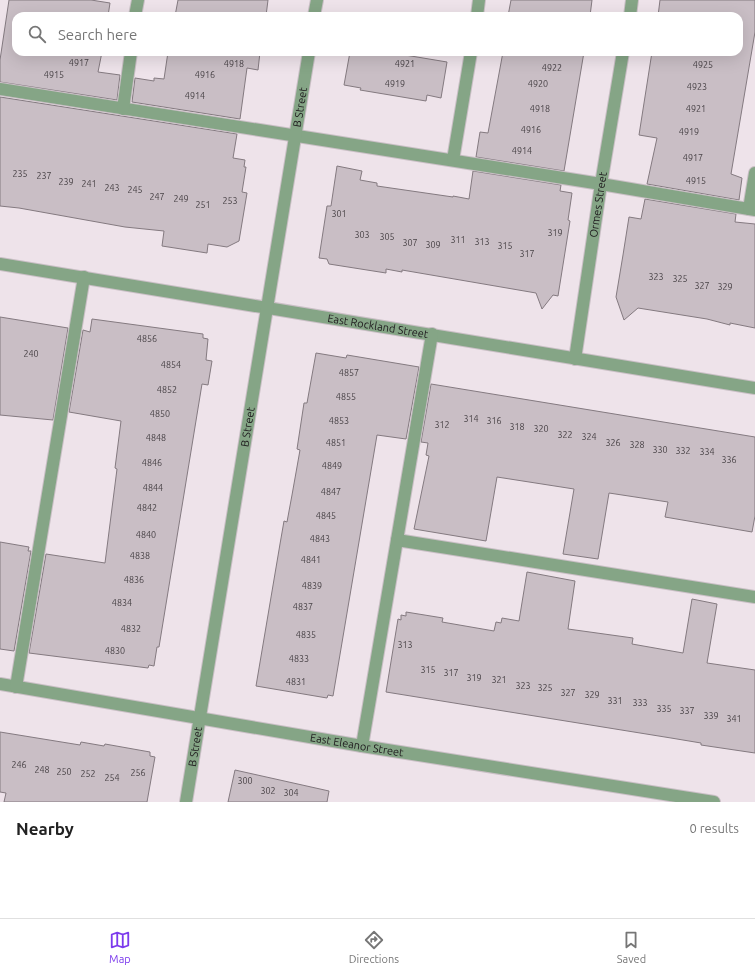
<!DOCTYPE html>
<html lang="en">
<head>
<meta charset="utf-8">
<style>
  :root { --surface:#fff; --page:#f2f2f2; --text:#222; --muted:#767676; --line:#e0e0e0; --accent:#7c3aed }
  body { margin:0; font-family:Ubuntu,sans-serif; background:var(--page); color:var(--text) }
  .list { margin:0; padding:0; list-style:none }
  h2 { display:flex; justify-content:space-between; align-items:center; height:52px; margin:0; padding:0 16px; font-size:17px }
  h2 small { font-size:13px; font-weight:400; color:var(--muted) }
  .icon { flex:none; width:22px; height:22px; fill:none; stroke:currentColor; stroke-width:2; stroke-linecap:round; stroke-linejoin:round }
  .map { position:relative; flex:none; width:755px; height:802px; overflow:hidden }
  .search { position:absolute; background:var(--surface); box-shadow:0 4px 16px #0002; left:12px; right:12px; top:12px; height:44px; display:flex; align-items:center; gap:10px; box-sizing:border-box; padding:0 14px; border-radius:12px; color:var(--muted); font-size:15px }
  .sheet { height:116px; background:var(--surface) }
  nav { display:flex; justify-content:space-around; align-items:center; box-sizing:border-box; height:56px; border-top:1px solid var(--line); background:var(--surface); font-size:11px; color:var(--muted) }
  nav a { display:grid; justify-items:center; gap:2px }
  nav .on { color:var(--accent) }
  .map>svg:first-child { display:block }
  .building { fill:#c9bec5; stroke:#847a80 }
  .lines { fill:none; stroke-linecap:round; stroke-linejoin:round }
  .minor-casing { stroke:#c9bfc5; stroke-width:14 }
  .minor { stroke:#85a586; stroke-width:12 }
  .labels { text-anchor:middle; dominant-baseline:central; stroke-width:3.5; stroke-linejoin:round; paint-order:stroke }
  .number-label { font-size:9px; fill:#494347 }
  .street-label { font-size:11px; fill:#1e1a1d; stroke:#eee3ea }
</style>
</head>
<body>
<div class="map">
<svg width="755" height="802" viewBox="0 0 755 802">
  <rect width="100%" height="100%" fill="#eee3ea"/>
  <path class="building" d="M9,0H91L110,3L108,16H16V52H102L98,72L120,75L117,100L0,82V60Z
    M178,0H268L266,16H175Z
    M511,0H592L590,16H508Z
    M660,0H755V32L731,174L742,178L739,200L647,184L657,138L639,135L652,52H739V16H658Z
    M168,52H260L258,70L247,68L240,119L132,102L135,78L154,81V78L164,79Z
    M350,52H387L447,62L441,98L427,95L426,101L360,90L361,88L344,85Z
    M503,52H584L564,171L476,157L480,132L488,133Z
    M0,97L237,134L233,158L245,160L244,167H246L242,192L247,193L239,241L227,247L208,244L207,253L162,246L164,231L125,227L19,208L0,206Z
    M337,166L362,171L360,180L377,183V186L453,197V196L469,199L473,171L561,185L560,191L572,193L568,220L570,221L558,296L553,295L542,309L536,293L402,270V272L386,269V273L329,264L327,259L319,258L327,206H331Z
    M645,199L736,214L735,222L755,224V328L730,323V325L707,319L638,308L624,320L616,297L623,255L629,217L641,219Z
    M0,317L68,328L53,420L0,415Z
    M92,319L203,334V338L208,339L206,360L212,361L208,385L202,384L159,647H157L154,666L149,665L148,668L29,653L46,554L105,563L117,469L115,468L121,421L69,412L83,330L90,332Z
    M316,353L346,358L347,355L419,367L406,439L377,435L333,696L328,695L327,698L256,686L280,544L284,521L287,522L292,495L300,450L297,449L304,403H307Z
    M431,384L755,437V516L752,532L665,517L668,502L609,493L598,559L563,554L574,489L497,477L486,541L414,529L429,456L426,455L428,443L421,442Z
    M0,542L29,547L28,551H31L14,651L0,649Z
    M527,572L575,581L568,629L633,638L632,644L683,653L692,599L717,604L707,663L755,670V753L701,745V743L671,738L386,692L398,619L401,620V615L406,616V612L443,618L442,622L494,631L496,622L501,623L502,618L519,621Z
    M0,732L80,745L81,742L104,746L105,744L150,752V756L155,757L147,802H4L6,793L0,792Z
    M235,770L329,791L327,802H228Z"/>
  <g class="lines">
    <g class="minor-casing">
      <g id="minor">
        <path d="M135,16L138,0"/>
        <path d="M314,16L317,0"/>
        <path d="M477,16L479,0"/>
        <path d="M630,16L632,0"/>
        <path d="M0,89L601,184L755,210"/>
        <path d="M123,109L131,52"/>
        <path d="M453,160L471,52"/>
        <path d="M749,209L755,173"/>
        <path id="s1" d="M0,264L755,388"/>
        <path id="s2" d="M575,359L601,184L623,52"/>
        <path d="M397,540L755,597"/>
        <path id="s3" d="M0,684L362,746L714,802"/>
        <path d="M16,687L84,277"/>
        <path d="M362,746L432,334"/>
        <path id="s4" d="M186,802L309,52"/>
      </g>
    </g>
    <use href="#minor" class="minor"/>
  </g>
  <g class="labels">
    <g class="number-label">
      <text x="79" y="63">4917</text>
      <text x="234" y="64">4918</text>
      <text x="405" y="64">4921</text>
      <text x="703" y="65">4925</text>
      <text x="552" y="68">4922</text>
      <text x="54" y="75">4915</text>
      <text x="205" y="75">4916</text>
      <text x="395" y="84">4919</text>
      <text x="538" y="84">4920</text>
      <text x="697" y="87">4923</text>
      <text x="195" y="96">4914</text>
      <text x="540" y="109">4918</text>
      <text x="696" y="109">4921</text>
      <text x="531" y="130">4916</text>
      <text x="689" y="132">4919</text>
      <text x="522" y="151">4914</text>
      <text x="693" y="158">4917</text>
      <text x="20" y="174">235</text>
      <text x="44" y="176">237</text>
      <text x="696" y="181">4915</text>
      <text x="66" y="182">239</text>
      <text x="89" y="184">241</text>
      <text x="112" y="188">243</text>
      <text x="135" y="190">245</text>
      <text x="157" y="197">247</text>
      <text x="181" y="199">249</text>
      <text x="230" y="201">253</text>
      <text x="203" y="205">251</text>
      <text x="339" y="214">301</text>
      <text x="555" y="233">319</text>
      <text x="362" y="235">303</text>
      <text x="387" y="237">305</text>
      <text x="458" y="240">311</text>
      <text x="482" y="242">313</text>
      <text x="410" y="243">307</text>
      <text x="433" y="245">309</text>
      <text x="505" y="246">315</text>
      <text x="527" y="254">317</text>
      <text x="656" y="277">323</text>
      <text x="680" y="279">325</text>
      <text x="702" y="286">327</text>
      <text x="725" y="287">329</text>
      <text x="147" y="339">4856</text>
      <text x="31" y="354">240</text>
      <text x="171" y="365">4854</text>
      <text x="349" y="373">4857</text>
      <text x="167" y="390">4852</text>
      <text x="346" y="397">4855</text>
      <text x="160" y="414">4850</text>
      <text x="471" y="419">314</text>
      <text x="339" y="421">4853</text>
      <text x="494" y="421">316</text>
      <text x="442" y="425">312</text>
      <text x="517" y="427">318</text>
      <text x="541" y="429">320</text>
      <text x="565" y="435">322</text>
      <text x="589" y="437">324</text>
      <text x="156" y="438">4848</text>
      <text x="336" y="443">4851</text>
      <text x="613" y="443">326</text>
      <text x="637" y="445">328</text>
      <text x="660" y="450">330</text>
      <text x="683" y="451">332</text>
      <text x="707" y="452">334</text>
      <text x="729" y="460">336</text>
      <text x="152" y="463">4846</text>
      <text x="332" y="466">4849</text>
      <text x="153" y="488">4844</text>
      <text x="331" y="492">4847</text>
      <text x="147" y="508">4842</text>
      <text x="326" y="516">4845</text>
      <text x="146" y="535">4840</text>
      <text x="320" y="539">4843</text>
      <text x="140" y="556">4838</text>
      <text x="311" y="560">4841</text>
      <text x="134" y="580">4836</text>
      <text x="312" y="586">4839</text>
      <text x="122" y="603">4834</text>
      <text x="303" y="607">4837</text>
      <text x="131" y="629">4832</text>
      <text x="306" y="635">4835</text>
      <text x="405" y="645">313</text>
      <text x="115" y="651">4830</text>
      <text x="299" y="659">4833</text>
      <text x="428" y="670">315</text>
      <text x="451" y="673">317</text>
      <text x="474" y="678">319</text>
      <text x="499" y="680">321</text>
      <text x="296" y="682">4831</text>
      <text x="523" y="686">323</text>
      <text x="545" y="688">325</text>
      <text x="568" y="693">327</text>
      <text x="592" y="695">329</text>
      <text x="615" y="701">331</text>
      <text x="640" y="703">333</text>
      <text x="664" y="709">335</text>
      <text x="687" y="711">337</text>
      <text x="711" y="716">339</text>
      <text x="734" y="719">341</text>
      <text x="19" y="765">246</text>
      <text x="42" y="770">248</text>
      <text x="64" y="772">250</text>
      <text x="138" y="773">256</text>
      <text x="88" y="774">252</text>
      <text x="112" y="778">254</text>
      <text x="245" y="781">300</text>
      <text x="268" y="791">302</text>
      <text x="291" y="793">304</text>
    </g>
    <g class="street-label">
      <text stroke="none"><textPath href="#s4" startOffset="704">B Street</textPath></text>
      <text stroke="none"><textPath href="#s2" startOffset="156">Ormes Street</textPath></text>
      <text stroke="none"><textPath href="#s1" startOffset="383">East Rockland Street</textPath></text>
      <text stroke="none"><textPath href="#s4" startOffset="380">B Street</textPath></text>
      <text stroke="none"><textPath href="#s3" startOffset="362">East Eleanor Street</textPath></text>
      <text stroke="none"><textPath href="#s4" startOffset="56">B Street</textPath></text>
    </g>
  </g>
</svg>
<div class="search"><svg class="icon" aria-label="search" viewBox="0 0 24 24"><circle cx="10" cy="10" r="6"/><path d="M15 15l6 6"/></svg>Search here</div>
</div>
<section class="sheet">
<h2>Nearby<small>0 results</small></h2>
<ul class="list">
</ul>
</section>
<nav>
<a class="on"><svg class="icon" aria-label="map" viewBox="0 0 24 24"><path d="M3 6l6-2 6 2 6-2v14l-6 2-6-2-6 2zM9 4v14M15 6v14"/></svg>Map</a>
<a><svg class="icon" aria-label="directions" viewBox="0 0 24 24"><path d="M12 3l9 9-9 9-9-9zM9 14v-3h6M13 9l2 2-2 2"/></svg>Directions</a>
<a><svg class="icon" aria-label="saved" viewBox="0 0 24 24"><path d="M7 4h10v16l-5-4-5 4z"/></svg>Saved</a>
</nav>
</body>
</html>
